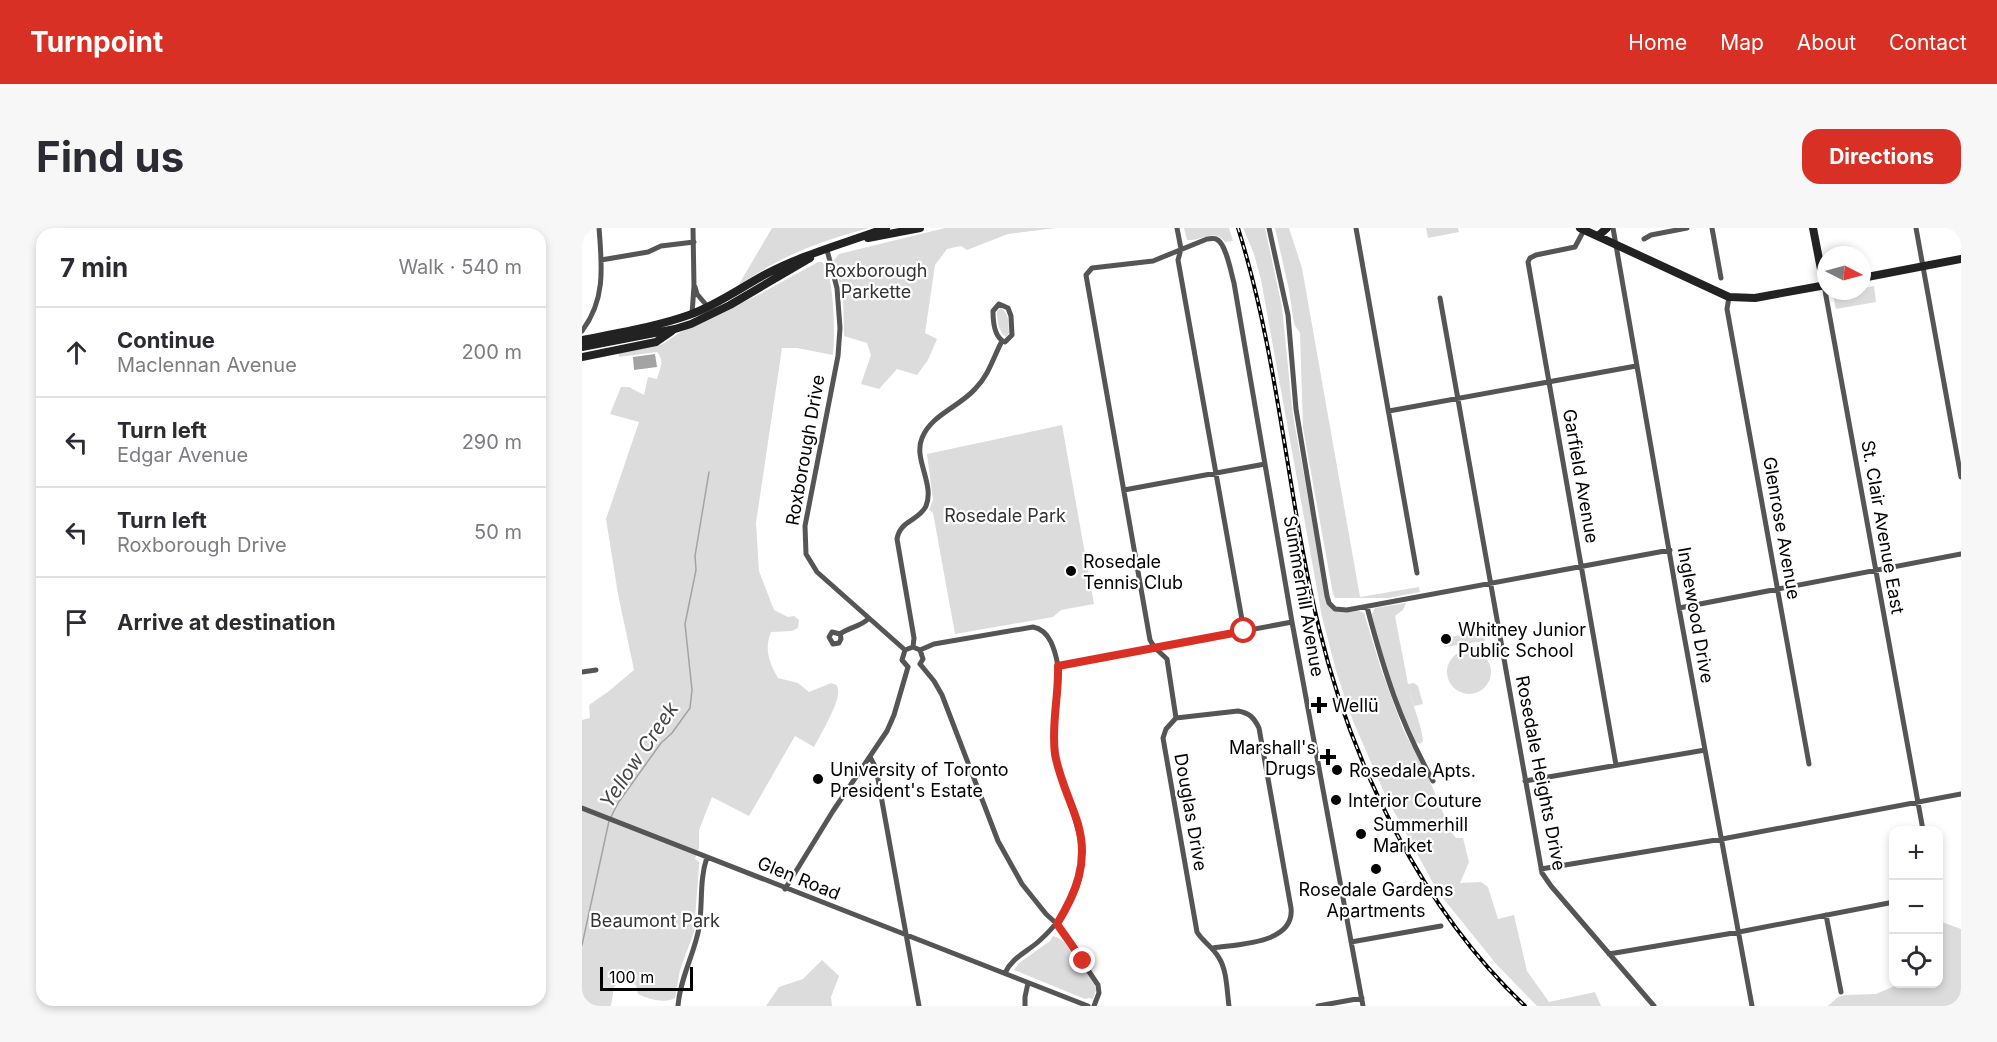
<!DOCTYPE html>
<html lang="en">
<head>
<meta charset="utf-8">
<style>
  :root { --surface:#fff; --page:#f7f7f7; --text:#2b2b33; --muted:#7c7c81; --line:#e1e1e2; --accent:#d93025 }
  body { margin:0; font-family:Inter,sans-serif; background:var(--page); color:var(--text) }
  .controls { position:absolute; right:18px; bottom:18px; display:grid; overflow:hidden; border-radius:12px; box-shadow:0 3px 9px #0003 }
  .controls button { width:54px; height:54px; display:grid; place-items:center; padding:0; border:0; border-bottom:2px solid var(--line); background:var(--surface); color:var(--text); font:30px sans-serif }
  .compass { position:absolute; left:1235px; top:18px; width:54px; height:54px; border-radius:50%; background:var(--surface); box-shadow:0 3px 9px #0003; rotate:96deg }
  .scale { position:absolute; left:18px; bottom:15px; width:93px; box-sizing:border-box; padding-left:6px; border:3px solid #000; border-top:0; font-size:16px; line-height:21px; white-space:nowrap; color:#000; -webkit-text-stroke:4px #fff; paint-order:stroke }
  .stop { position:absolute; width:18px; height:18px; margin:-14px; border:4px solid #d93025; border-radius:50%; background:#fff }
  .stop.end { background:#d93025; border-color:#fff; box-shadow:0 2px 6px #0008 }
  .list { margin:0; padding:0; list-style:none }
  h2 { display:flex; justify-content:space-between; align-items:center; height:78px; margin:0; padding:0 24px; font-size:26px }
  h2 small { font-size:20px; font-weight:400; color:var(--muted) }
  .list li { display:grid; grid-template-columns:39px 1fr auto; gap:18px; align-items:center; box-sizing:border-box; height:90px; padding:0 24px; border-top:2px solid var(--line) }
  .list b { display:block; font-size:22px; white-space:nowrap }
  .list p { margin:0; font-size:20px; white-space:nowrap; color:var(--muted) }
  .list em { font-size:20px; font-style:normal; color:var(--muted) }
  .icon { flex:none; width:33px; height:33px; fill:none; stroke:currentColor; stroke-width:2; stroke-linecap:round; stroke-linejoin:round }
  .map { position:relative; flex:none; width:1379px; height:778px; overflow:hidden; border-radius:18px }
  header { display:flex; align-items:center; gap:36px; box-sizing:border-box; height:84px; padding:0 30px; background:var(--accent); color:#fff }
  header strong { font-size:28px }
  nav { display:flex; gap:33px; margin-inline-start:auto; font-size:21px }
  .intro { display:flex; align-items:center; justify-content:space-between; box-sizing:border-box; height:144px; padding:0 36px }
  h1 { margin:0; font-size:42px }
  .button { padding:15px 27px; border-radius:18px; background:var(--accent); color:#fff; font-size:21px; font-weight:700 }
  main { display:flex; gap:36px; padding:0 36px }
  aside { flex:1; background:var(--surface); border-radius:18px; box-shadow:0 3px 9px #0003 }
  .map>svg:first-child { display:block }
  .green { fill:#dcdcdc }
  .water { fill:#a3a3a3 }
  .lines { fill:none; stroke-linecap:round; stroke-linejoin:round }
  .stream { stroke:#a3a3a3; stroke-width:1.5 }
  .street { stroke:#555; stroke-width:5 }
  .secondary { stroke:#222; stroke-width:8 }
  .rail-casing { stroke:#000; stroke-width:4 }
  .rail { stroke:#fff; stroke-width:1.5; stroke-dasharray:4.5; stroke-linecap:butt }
  .route { stroke:#d93025; stroke-width:8 }
  .poi-dot { fill:#000; stroke:#fff; stroke-width:2 }
  .labels { text-anchor:middle; dominant-baseline:central; stroke-width:4.5; stroke-linejoin:round; paint-order:stroke }
  .park-label { font-size:18px; fill:#333; stroke:#fff }
  .street-label { font-size:18px; fill:#000; stroke:#fff }
  .poi-label { font-size:18px; fill:#000; stroke:#fff; text-anchor:start }
  .water-label { font-size:20px; font-style:italic; fill:#444; stroke:#fff }
</style>
</head>
<body>
<header>
<strong>Turnpoint</strong>
<nav><a>Home</a><a>Map</a><a>About</a><a>Contact</a></nav>
</header>
<div class="intro"><h1>Find us</h1><a class="button">Directions</a></div>
<main>
<aside>
<h2>7 min<small>Walk · 540 m</small></h2>
<ul class="list">
<li><svg class="icon" aria-label="ahead" viewBox="0 0 24 24"><path d="M12 20V5M6 11l6-6 6 6"/></svg><div><b>Continue</b><p>Maclennan Avenue</p></div><em>200 m</em></li>
<li><svg class="icon" aria-label="left" viewBox="0 0 24 24"><path d="M17 20v-9H6M10 6l-5 5 5 5"/></svg><div><b>Turn left</b><p>Edgar Avenue</p></div><em>290 m</em></li>
<li><svg class="icon" aria-label="left" viewBox="0 0 24 24"><path d="M17 20v-9H6M10 6l-5 5 5 5"/></svg><div><b>Turn left</b><p>Roxborough Drive</p></div><em>50 m</em></li>
<li><svg class="icon" aria-label="arrive" viewBox="0 0 24 24"><path d="M6 21V4h12l-3 4 3 4H6"/></svg><div><b>Arrive at destination</b></div></li>
</ul>
</aside>
<div class="map">
<svg width="1379" height="778" viewBox="0 0 1379 778">
  <rect width="100%" height="100%" fill="#fff"/>
  <path class="green" d="M190,0H287C238,13 198,28 156,58Z
    M363,0H474L426,6L385,22L379,18L365,21L353,37L343,105L355,111L346,132L335,147L315,141L297,161L279,156L289,127L285,115L262,108L261,69L252,32L257,26Z
    M602,0H647L651,13L643,14C633,0 619,13 605,12Z
    M661,0H683L700,79L711,188L746,377C765,392 771,378 782,385L799,441L821,501L847,551L869,604L874,610H881L887,634L878,655L899,654L906,659L916,691L932,687L945,743L967,774L1013,764L1019,778H955L915,737L856,664L804,569L771,493L755,446L740,389L679,52L672,26Z
    M693,0H707L720,40L778,369L837,359L838,364L806,370H753L751,366L721,200L718,105L712,96L707,62Z
    M844,0H876L877,4L846,10Z
    M236,34H240C253,45 253,110 251,127L215,120H200L174,295L177,343L192,382L206,389L212,388L217,392L216,400L210,403L189,404C182,421 187,434 196,450L216,455L227,464L249,455C254,457 255,456 256,461C259,473 238,507 232,519L213,508L167,588L130,569L117,602V620L113,631L117,634V638L112,704L98,742L93,770C83,776 66,771 56,766L54,757L38,752L32,759L29,778H0V492L8,490L7,477L27,463L52,442L36,366L24,291L57,194L28,186L39,159H47L62,167L66,149L75,151C78,140 83,133 75,124L37,129L36,125L81,116L97,105L176,67Z
    M1292,58L1294,74L1254,81L1251,67L1253,65L1280,63V60Z
    M419,80C428,86 426,96 427,105L424,109C416,103 415,92 415,83Z
    M480,197L512,376L479,382L471,389L373,406L351,285L347,282L351,272L345,226Z
    M824,375L821,382L813,388L826,456L832,455L836,458L841,476L832,478L827,462C831,478 840,498 841,513L838,516L834,514C816,473 798,430 790,386L793,380Z
    M902,403L903,413L862,419V412L857,408L867,406L868,409Z
    M865 444a22 22 0 1 1 44 0a22 22 0 1 1-44 0Z
    M1357,693L1379,701V778H1246L1256,769L1263,767L1294,766L1315,757L1356,756Z
    M471,708C488,712 501,740 512,756L514,762L511,771L507,770L503,771L432,742L437,735L468,713Z
    M240,732L257,748L249,769L250,778H184L197,759L221,751Z"/>
  <path class="water" d="M73,126L75,139L52,142L51,129Z"/>
  <g class="lines">
    <path class="stream" d="M29,589L36,575L79,515L90,505L108,480L110,462L103,396L114,342L113,328L127,244
      M0,717L27,593"/>
    <path class="street" d="M595,0L599,21L596,32L662,403
      M687,0L706,87L714,181L745,368L747,375L753,381L765,382L1088,322
      M774,0L835,345
      M1031,0L1097,380L1170,778
      M1130,0L1139,50
      M1334,0L1379,249
      M1002,2L993,19L954,27L948,30L946,34L1034,537
      M1062,11L1069,7L1105,0
      M245,22L255,60L258,100L256,128L223,298L224,326L235,344L323,422
      M19,32L66,24L79,18L112,14
      M1242,57L1341,602
      M113,59L115,66L126,79
      M1147,69L1145,81L1227,536
      M858,70L960,645L969,658L1072,778
      M417,76L426,80L429,88L430,107L423,114C412,110 411,93 411,83Z
      M110,86L112,58L111,0
      M0,103C24,71 20,38 17,0
      M807,183L1054,138
      M542,262L683,236
      M785,379C802,443 818,494 851,553
      M1097,380L1379,326
      M258,406L259,411L257,415L251,416L247,409L250,404L258,406C267,399 278,399 286,391
      M331,419L332,410L315,311C318,292 337,293 344,278C353,256 331,231 340,210C349,187 377,179 393,161C407,147 411,130 420,113
      M323,422L331,419L338,422L341,431L338,436
      M323,422L320,432L326,439
      M338,422L352,416L451,399C468,402 473,422 476,438C480,465 469,493 473,521C479,568 512,610 495,659C487,681 473,699 456,714C443,725 430,730 423,745
      M338,436L352,453L360,467L416,613L440,656L464,686L475,696L516,757L517,765L512,778
      M476,438L710,394
      M0,444L14,442
      M594,490L585,431L573,420L568,412L504,47L510,40L571,33L625,11C627,11 632,10 634,11C644,14 649,45 652,55L710,394L781,778
      M594,490L656,483C668,485 672,490 677,500L709,680C713,716 656,716 631,720
      M594,490L584,501L581,510L615,704C621,714 631,719 637,730C645,742 645,764 647,778
      M288,529L294,540L337,778
      M943,553L1123,522
      M0,580L506,778
      M959,641L1140,611L1379,566
      M203,661L251,583L305,503L312,487L326,439
      M1244,687L1259,764
      M769,714L859,698
      M1027,726L1157,704L1312,674
      M96,778C98,750 112,727 117,700C121,676 117,653 125,629
      M443,778V769L446,755
      M736,778L780,770"/>
    <path class="secondary" d="M998,0L1147,69L1173,70L1244,57
      M1231,0L1242,57
      M1016,8L1025,0
      M286,10L338,0
      M1280,50L1379,31
      M0,112C35,105 73,99 107,87C135,77 158,60 184,46C222,26 264,15 304,0
      M0,119L93,101L109,96L148,77L228,30
      M0,129L74,114L90,103"/>
    <g class="rail-casing">
      <path id="rail" d="M656,0C697,130 705,268 737,400C770,537 840,681 943,778"/>
    </g>
    <use href="#rail" class="rail"/>
  </g>
  <g class="lines">
    <path class="route" d="M501,733L475,696C494,665 507,634 496,596C489,573 477,550 473,526C469,496 477,468 476,438L662,403"/>
  </g>
  <g class="poi-dot">
    <circle cx="489" cy="343" r="6"/>
    <circle cx="864" cy="411" r="6"/>
    <path d="M734 468h6v6h6v6h-6v6h-6v-6h-6v-6h6z"/>
    <path d="M743 520h6v6h6v6h-6v6h-6v-6h-6v-6h6z"/>
    <circle cx="755" cy="542" r="6"/>
    <circle cx="236" cy="551" r="6"/>
    <circle cx="754" cy="572" r="6"/>
    <circle cx="779" cy="606" r="6"/>
    <circle cx="794" cy="641" r="6"/>
  </g>
  <g class="labels">
    <g class="park-label">
      <text x="294" y="42">Roxborough<tspan x="294" dy="21">Parkette</tspan></text>
      <text x="423" y="287">Rosedale Park</text>
      <text x="73" y="692">Beaumont Park</text>
    </g>
    <g class="street-label">
      <text transform="translate(223 222) rotate(-80)">Roxborough Drive</text>
      <text transform="translate(999 248) rotate(80)">Garfield Avenue</text>
      <text transform="translate(1301 299) rotate(80)">St. Clair Avenue East</text>
      <text transform="translate(1200 300) rotate(80)">Glenrose Avenue</text>
      <text transform="translate(722 368) rotate(80)">Summerhill Avenue</text>
      <text transform="translate(1114 387) rotate(80)">Inglewood Drive</text>
      <text transform="translate(959 545) rotate(79)">Rosedale Heights Drive</text>
      <text transform="translate(609 584) rotate(80)">Douglas Drive</text>
      <text transform="translate(217 650) rotate(22)">Glen Road</text>
    </g>
    <g class="poi-label">
      <text x="501" y="333">Rosedale<tspan x="501" dy="21">Tennis Club</tspan></text>
      <text x="876" y="401">Whitney Junior<tspan x="876" dy="21">Public School</tspan></text>
      <text x="750" y="477">Wellü</text>
      <text x="734" y="519" text-anchor="end">Marshall's<tspan x="734" dy="21">Drugs</tspan></text>
      <text x="248" y="541">University of Toronto<tspan x="248" dy="21">President's Estate</tspan></text>
      <text x="767" y="542">Rosedale Apts.</text>
      <text x="766" y="572">Interior Couture</text>
      <text x="791" y="596">Summerhill<tspan x="791" dy="21">Market</tspan></text>
      <text x="794" y="661" text-anchor="middle">Rosedale Gardens<tspan x="794" dy="21">Apartments</tspan></text>
    </g>
    <g class="water-label">
      <text transform="translate(57 527) rotate(-56)">Yellow Creek</text>
    </g>
  </g>
</svg>
<div class="controls">
<button>+</button>
<button>−</button>
<button><svg class="icon" aria-label="locate" viewBox="0 0 24 24"><circle cx="12" cy="12" r="6"/><path d="M12 2v4M12 18v4M2 12h4M18 12h4"/></svg></button>
</div>
<svg class="compass" viewBox="-18 -18 36 36"><path d="M0-13l5 13h-10z" fill="#e53935"/><path d="M0 13l5-13h-10z" fill="#7c7c81"/></svg>
<div class="scale">100 m</div>
<div class="stop" style="left:662px;top:403px"></div>
<div class="stop end" style="left:501px;top:733px"></div>
</div>
</main>
</body>
</html>
